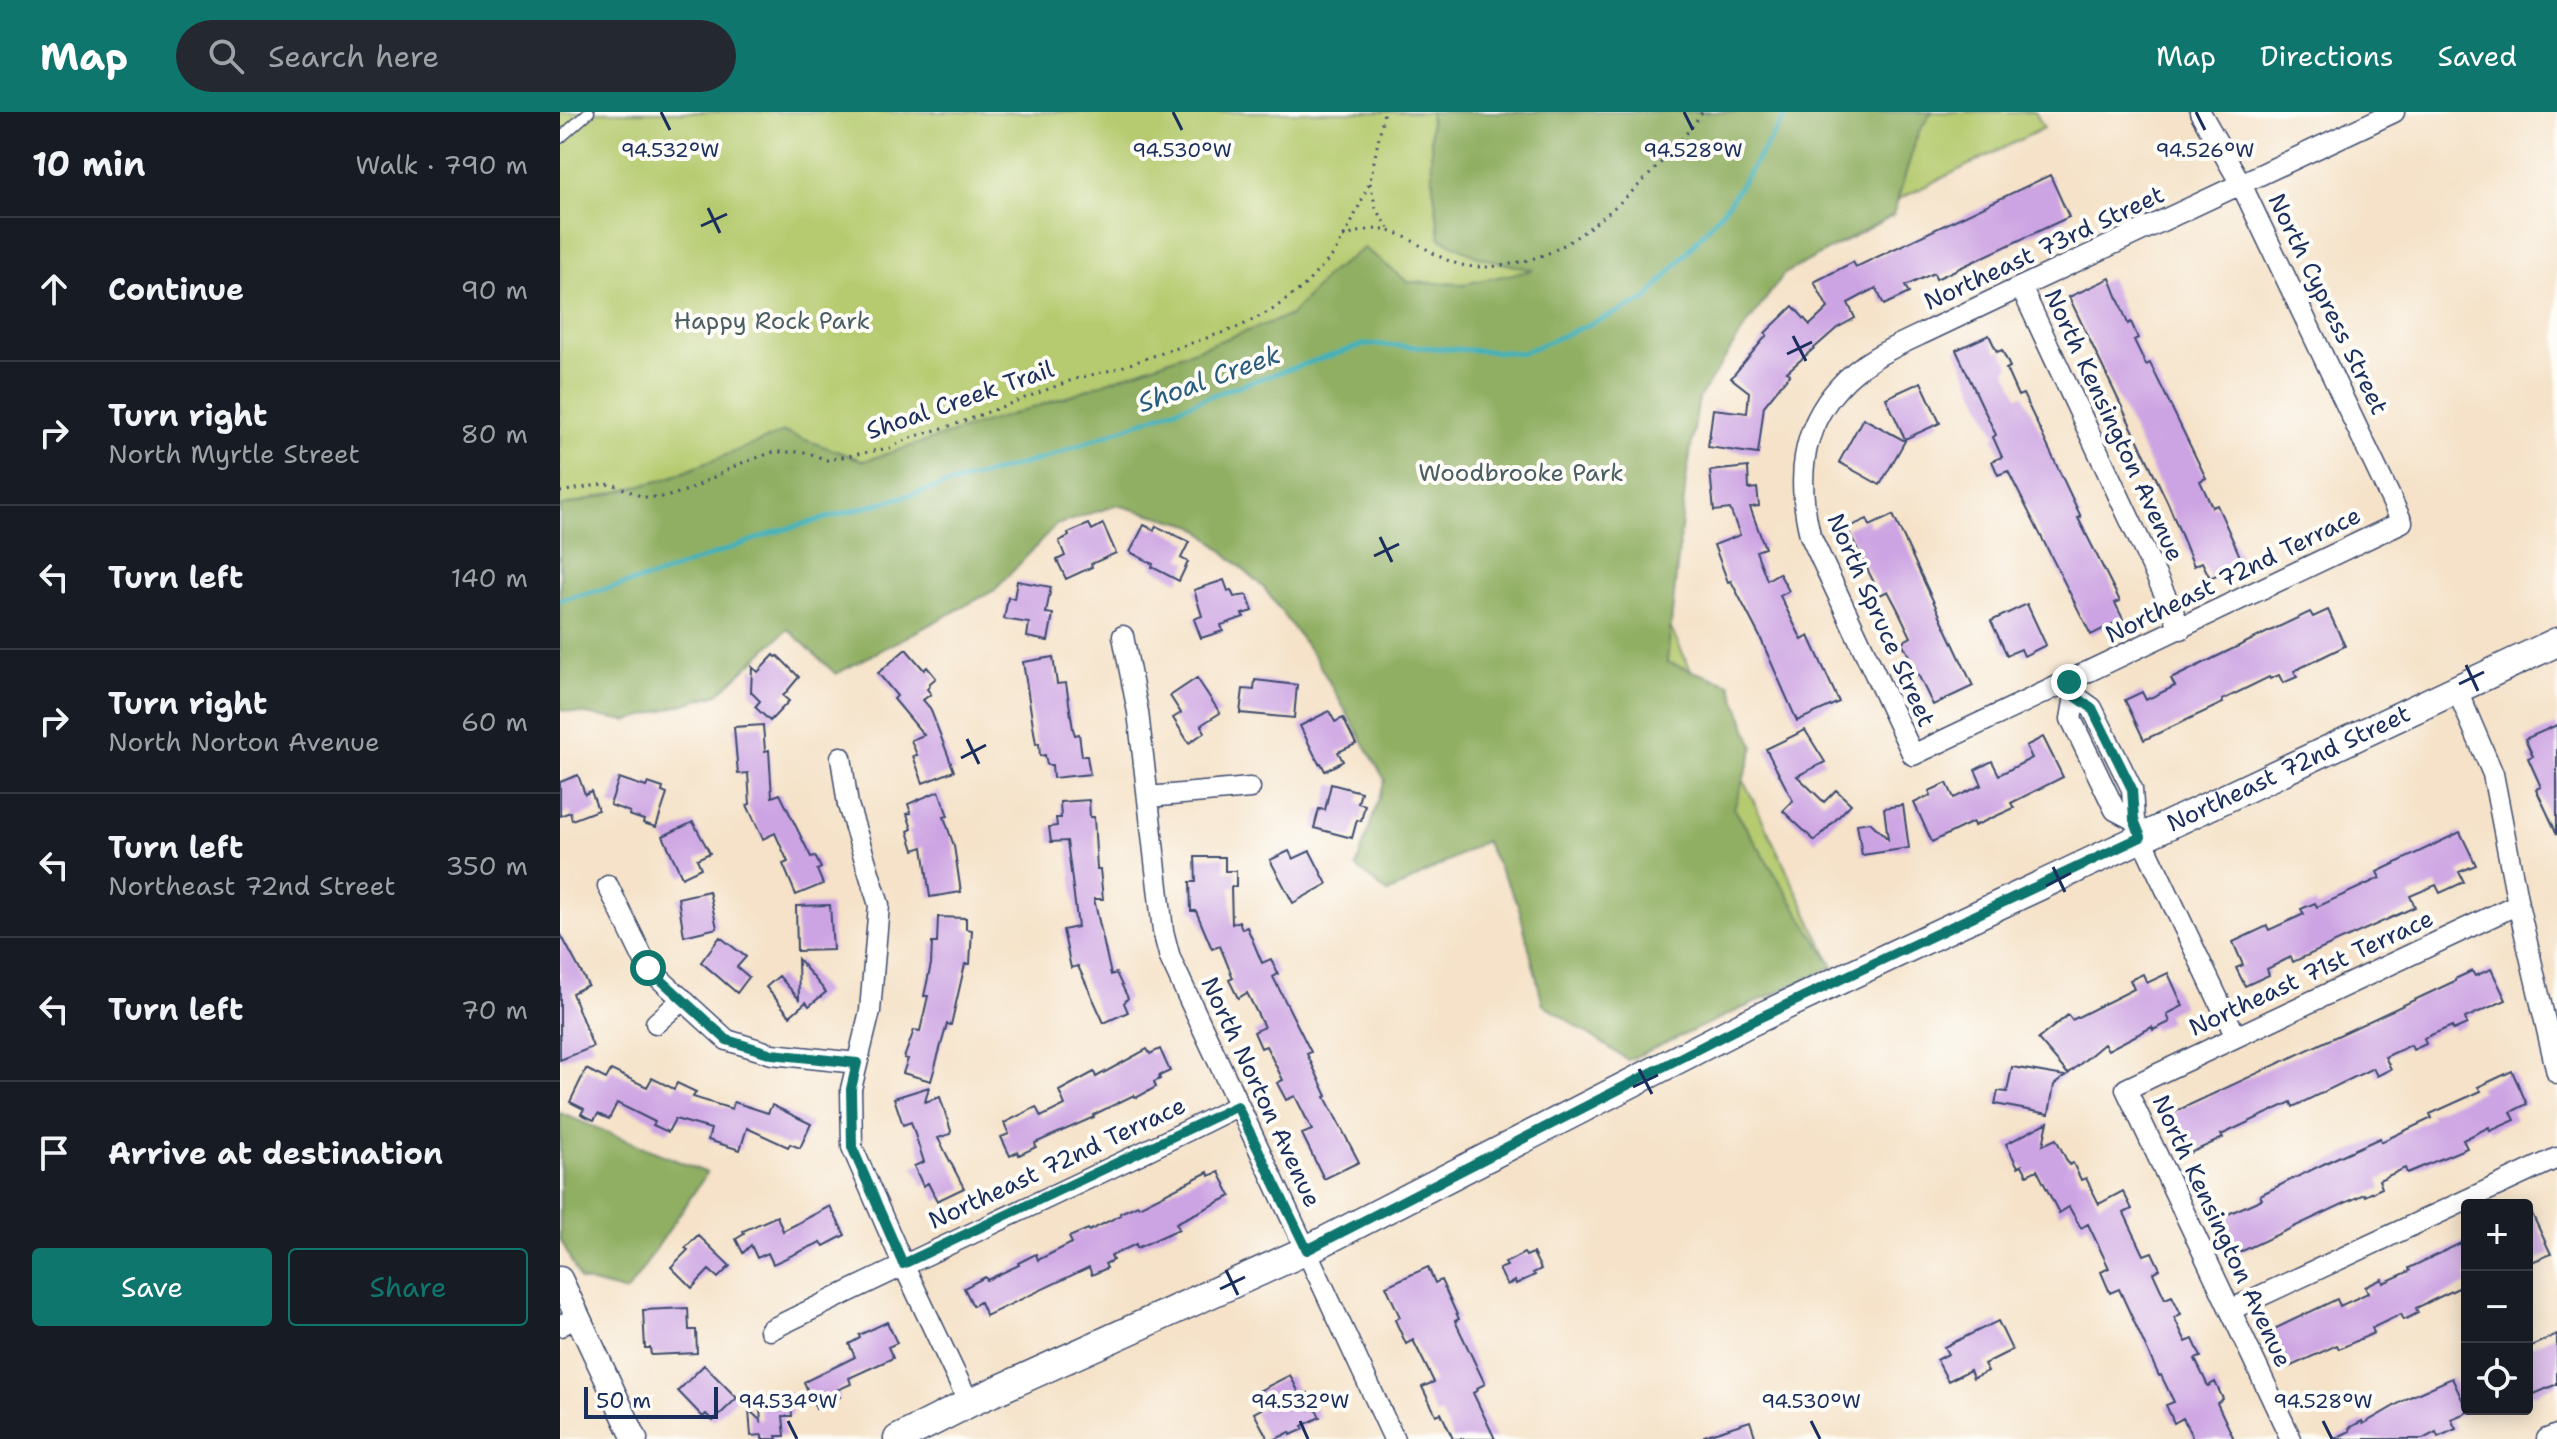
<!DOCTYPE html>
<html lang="en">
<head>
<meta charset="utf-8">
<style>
  :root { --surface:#171b24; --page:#242831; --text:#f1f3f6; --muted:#9ea1a6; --line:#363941; --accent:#0f766e }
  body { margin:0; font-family:"Shantell Sans",sans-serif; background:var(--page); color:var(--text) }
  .controls { position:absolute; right:24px; bottom:24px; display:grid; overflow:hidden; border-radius:8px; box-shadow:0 4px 20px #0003 }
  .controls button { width:72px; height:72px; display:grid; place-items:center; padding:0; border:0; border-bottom:2px solid var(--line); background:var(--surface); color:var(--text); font:40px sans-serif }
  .scale { position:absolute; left:24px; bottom:20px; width:134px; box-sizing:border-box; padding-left:8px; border:4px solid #1b2f5e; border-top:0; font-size:22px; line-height:28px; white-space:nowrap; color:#1b2f5e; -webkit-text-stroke:6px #fdfcf7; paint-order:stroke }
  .stop { position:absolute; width:24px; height:24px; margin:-18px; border:6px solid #0f766e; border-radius:50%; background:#fff }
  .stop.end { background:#0f766e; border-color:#fff; box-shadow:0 2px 8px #0008 }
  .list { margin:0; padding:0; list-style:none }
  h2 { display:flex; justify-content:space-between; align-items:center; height:104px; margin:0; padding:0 32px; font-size:34px }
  h2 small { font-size:26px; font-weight:400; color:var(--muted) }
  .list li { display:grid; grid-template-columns:52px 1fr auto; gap:24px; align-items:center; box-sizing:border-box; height:144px; padding:0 32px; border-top:2px solid var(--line) }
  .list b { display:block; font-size:30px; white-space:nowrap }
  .list p { margin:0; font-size:26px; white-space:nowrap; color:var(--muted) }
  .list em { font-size:26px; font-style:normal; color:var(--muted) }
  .actions { display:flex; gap:16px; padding:24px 32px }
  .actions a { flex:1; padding:18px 0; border:2px solid var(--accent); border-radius:8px; text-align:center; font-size:28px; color:var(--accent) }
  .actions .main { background:var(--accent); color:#fff }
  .icon { flex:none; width:44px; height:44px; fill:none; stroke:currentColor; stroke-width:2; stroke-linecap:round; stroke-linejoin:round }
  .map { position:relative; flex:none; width:1997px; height:1327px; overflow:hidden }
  header { display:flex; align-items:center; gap:48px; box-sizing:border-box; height:112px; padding:0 40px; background:var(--accent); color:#fff }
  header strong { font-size:38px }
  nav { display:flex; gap:44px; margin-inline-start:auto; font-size:28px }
  .search { width:560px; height:72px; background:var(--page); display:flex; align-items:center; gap:20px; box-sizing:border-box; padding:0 28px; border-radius:44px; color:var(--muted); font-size:30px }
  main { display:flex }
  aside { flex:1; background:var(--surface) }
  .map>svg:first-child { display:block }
  .green { fill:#b6cb70; stroke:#687d67; stroke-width:2 }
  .forest { fill:#90af62; stroke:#566f60; stroke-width:2 }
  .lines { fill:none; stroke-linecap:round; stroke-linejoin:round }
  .stream { stroke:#41b1ba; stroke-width:5 }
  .building { fill:#cda4e3 }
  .service-casing { stroke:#3c4a6e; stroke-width:13 }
  .minor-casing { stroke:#3c4a6e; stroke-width:23 }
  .tertiary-casing { stroke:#3c4a6e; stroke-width:27 }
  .secondary-casing { stroke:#3c4a6e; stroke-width:31 }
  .path { stroke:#3c4a6e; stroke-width:3; stroke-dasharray:2 6; stroke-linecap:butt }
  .service { stroke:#fff; stroke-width:10 }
  .minor { stroke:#fff; stroke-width:20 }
  .tertiary { stroke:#fff; stroke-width:24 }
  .secondary { stroke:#fff; stroke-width:28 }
  .route { stroke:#0f766e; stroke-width:10 }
  .ticks { fill:none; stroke:#1b2f5e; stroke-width:3 }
  .labels { text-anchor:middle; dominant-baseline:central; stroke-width:8; stroke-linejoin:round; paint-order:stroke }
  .street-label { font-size:24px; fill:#1b2f5e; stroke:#fdfcf7 }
  .park-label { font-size:24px; fill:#4a5e63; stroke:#fdfcf7 }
  .water-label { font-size:26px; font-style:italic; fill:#285c7e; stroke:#fdfcf7 }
  .ticks-label { font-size:20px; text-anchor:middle; fill:#1b2f5e; stroke:#fdfcf7; stroke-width:8; stroke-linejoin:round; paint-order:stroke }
</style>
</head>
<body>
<header>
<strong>Map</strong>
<div class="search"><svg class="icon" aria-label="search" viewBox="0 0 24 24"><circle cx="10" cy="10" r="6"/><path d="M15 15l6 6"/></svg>Search here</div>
<nav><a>Map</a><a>Directions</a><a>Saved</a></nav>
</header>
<main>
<aside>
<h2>10 min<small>Walk · 790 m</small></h2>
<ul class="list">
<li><svg class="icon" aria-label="ahead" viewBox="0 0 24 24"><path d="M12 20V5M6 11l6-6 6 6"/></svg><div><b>Continue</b></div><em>90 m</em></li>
<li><svg class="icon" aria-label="right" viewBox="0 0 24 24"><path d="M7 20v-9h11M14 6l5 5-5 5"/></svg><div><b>Turn right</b><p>North Myrtle Street</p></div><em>80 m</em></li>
<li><svg class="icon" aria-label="left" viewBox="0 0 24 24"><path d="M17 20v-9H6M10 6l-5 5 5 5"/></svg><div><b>Turn left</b></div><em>140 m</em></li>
<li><svg class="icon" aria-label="right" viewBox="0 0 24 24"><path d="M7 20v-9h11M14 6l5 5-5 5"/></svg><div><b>Turn right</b><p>North Norton Avenue</p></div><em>60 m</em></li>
<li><svg class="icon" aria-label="left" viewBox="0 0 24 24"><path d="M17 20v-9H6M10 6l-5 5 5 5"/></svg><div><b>Turn left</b><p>Northeast 72nd Street</p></div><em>350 m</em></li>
<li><svg class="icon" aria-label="left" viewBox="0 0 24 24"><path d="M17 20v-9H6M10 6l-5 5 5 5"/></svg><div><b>Turn left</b></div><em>70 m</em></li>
<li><svg class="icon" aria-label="arrive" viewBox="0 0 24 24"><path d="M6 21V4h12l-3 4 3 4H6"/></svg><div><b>Arrive at destination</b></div></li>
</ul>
<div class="actions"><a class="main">Save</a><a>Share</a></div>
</aside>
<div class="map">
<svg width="1997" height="1327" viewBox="0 0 1997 1327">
  <rect width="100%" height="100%" fill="#fdfcf7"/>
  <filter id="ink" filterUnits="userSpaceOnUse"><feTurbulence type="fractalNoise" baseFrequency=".0125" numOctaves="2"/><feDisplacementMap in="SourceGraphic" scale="16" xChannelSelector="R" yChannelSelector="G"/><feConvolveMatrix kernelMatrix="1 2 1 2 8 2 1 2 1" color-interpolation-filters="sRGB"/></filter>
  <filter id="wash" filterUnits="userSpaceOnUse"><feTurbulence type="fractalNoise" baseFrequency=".006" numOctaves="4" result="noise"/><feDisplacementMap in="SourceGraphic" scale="32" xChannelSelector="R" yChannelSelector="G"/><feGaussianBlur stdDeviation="1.8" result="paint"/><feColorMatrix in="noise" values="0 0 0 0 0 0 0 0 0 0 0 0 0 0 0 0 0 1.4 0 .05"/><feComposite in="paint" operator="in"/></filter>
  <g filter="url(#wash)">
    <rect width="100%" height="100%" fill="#f5e2c8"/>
    <path class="green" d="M0,0H1475L1484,16L1166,172L1069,429L1273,855L1099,934L765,250L0,488Z"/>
    <path class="forest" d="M870,0H1372L1358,21L1333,103L1224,162L1184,217L1139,286L1126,368L1107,550L1170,572L1194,635L1174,696L1273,855L1068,948L983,892L958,792L925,729L828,781L796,755L825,668L756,547L704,476L635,414L557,393L496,413L435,478L276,562L228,517L158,582L67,609L0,598V395L106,367L224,320L304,349L503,286L731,203L769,161L804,136L848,170L903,172L973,158L918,145L880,126L872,65Z
      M0,1001L147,1061L67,1180L20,1168L0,1126Z"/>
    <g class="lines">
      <path class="stream" d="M0,488L93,465L215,420L485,346L669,277L806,232L962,241L1086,188L1168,92L1228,0"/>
    </g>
    <g id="blocks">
      <path class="building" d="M1490,63L1509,105L1376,167L1374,161L1345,174L1349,181L1324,193L1316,176L1288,191L1295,206L1277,216L1227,260L1230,262L1204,294L1198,342L1148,335L1153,297L1187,301L1189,280L1171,266L1207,223L1205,221L1233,194L1250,213L1268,196L1254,170L1293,150L1296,155Z
        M1550,166L1568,212L1571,210L1578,226L1574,228L1586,253L1590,251L1646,366L1640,369L1652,395L1657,393L1683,451L1650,466L1642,450L1634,454L1608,391L1509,185Z
        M1429,223L1437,240L1442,238L1450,255L1446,257L1458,284L1463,282L1521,405L1518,406L1560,489L1555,491L1563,507L1531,523L1448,359L1438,363L1432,349L1442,345L1433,325L1436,323L1396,238Z
        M1361,270L1380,311L1345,327L1326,286Z
        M1303,306L1345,329L1320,373L1279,350Z
        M1188,355L1189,377L1197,376L1199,394L1190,395L1205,436L1196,439L1207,468L1219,461L1229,479L1220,484L1242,528L1249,524L1279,590L1237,609L1200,525L1171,469L1168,470L1154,433L1180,423L1170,397L1154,399L1150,359Z
        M1333,403L1413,574L1373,593L1342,530L1351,525L1337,496L1328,479L1320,483L1287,416L1307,407L1310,414Z
        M529,412L532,418L543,412L556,441L531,452L532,455L506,467L497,448L505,444L499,429L509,424L508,421Z
        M584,413L594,418L596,414L629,430L621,446L628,450L619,469L592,455L593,452L570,440Z
        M664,468L668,479L671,478L674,485L687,483L693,499L682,502L684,505L661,513L663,519L641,526L634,507L642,504L634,478Z
        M457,469L491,475L486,501L493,502L488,529L467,525L469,511L444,507L448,485L454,487Z
        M1467,492L1486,533L1464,544L1461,537L1447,543L1431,509Z
        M1768,498L1785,534L1734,559L1737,565L1723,571L1719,563L1710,567L1709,565L1662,588L1663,591L1584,628L1565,588L1582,580L1586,588L1615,574L1611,567L1664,541L1750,500L1753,505Z
        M346,537L364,558L367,555L376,566L369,572L370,574L367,577L371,582L363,588L370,596L394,659L363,671L353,644L357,643L351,628L364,623L334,587L337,584L318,561Z
        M214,543L216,545L218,544L239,565L223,584L229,589L210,609L195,595L200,589L191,580L192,555L198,560Z
        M493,545L497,572L506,571L513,617L515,623L519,622L522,644H527L530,662L493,666L492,653H487L485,643L480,644L479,631L476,632L463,550Z
        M637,566L660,601L641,613L645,620L629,631L613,606L621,601L610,584Z
        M695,568L737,573L734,606L680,601L683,577L694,578Z
        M769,599L775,610L783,606L796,632L778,640L783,649L765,659L761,651L759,652L740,614Z
        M203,613L205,639L209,638L212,685L220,682L251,745L255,744L261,756L257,758L263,772L236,783L223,752L228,750L215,721L203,727L187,693L190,692L188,661L178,662L174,615Z
        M1997,613V722L1976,677L1981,675L1968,646L1973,644L1965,627Z
        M1245,618L1265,650L1237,664L1264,690L1276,678L1291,692L1255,729L1223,699L1233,689L1206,637Z
        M1483,625L1503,665L1451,691L1454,696L1414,714L1413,710L1372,730L1354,691L1371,683L1369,679L1387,671L1394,686L1422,673L1415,658L1432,649L1439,663L1472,646L1466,634Z
        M18,663L25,682L31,679L38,698L12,708L10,700L0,704V670Z
        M59,666L86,675L88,671L103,676L102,680L107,682L96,715L83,711L84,708L69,703L70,700L50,693Z
        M771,672L801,680L798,691L805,693L801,709L797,708L792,726L754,716L759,697L765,698Z
        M379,679L388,704L384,705L394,734L401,780L370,785L363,735L354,738L348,719L352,717L347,702L351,701L348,692Z
        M529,688L530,705H534L537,757H540L543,787H534L551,863L556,861L568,886L564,891L568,900L544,911L518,854L511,856L503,818L518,815L507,729L491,730L489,715L497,714L496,706H501L500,690Z
        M1343,693L1349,736L1302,743L1297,712L1310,710L1328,727L1324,696Z
        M133,710L150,741L137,747L141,756L122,765L103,724Z
        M1900,720L1916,753L1899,760L1904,770L1880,781L1876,773L1850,784L1855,795L1733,850L1731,845L1707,857L1709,863L1685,874L1676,856L1683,853L1673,830L1707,814L1709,818L1744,802L1741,797L1755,791L1757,795L1820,766L1817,760Z
        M729,739L733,747L750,739L767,772L733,791L710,748Z
        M635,745H665V759H676V775H671L672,812L679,809L682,817L687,815L702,851L711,847L718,862L713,865L751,940L747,942L767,984L765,985L799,1050L764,1067L742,1022L752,1018L735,984L726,988L717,971L723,968L706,934L701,936L694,920L704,915L687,881L678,886L669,868L673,866L660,834L652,837L636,799H631L630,770H636Z
        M149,779L157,816L124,824L118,786Z
        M270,793L273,838L237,839L236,794Z
        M378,805L406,806V817L412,818L410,852H405L391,913L387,912L371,969L343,961L348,947L344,946L354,918L360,919L368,884H364L371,852L372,831H377Z
        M0,821L28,873L12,881L33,935L0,948Z
        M160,825L186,845L177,855L189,865L177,881L141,850Z
        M238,847L266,880L249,894L246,890L230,904L206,875L219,864L239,887Z
        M1931,857L1946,888L1905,906L1907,912L1893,918L1892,914L1864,926L1866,932L1853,938L1851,933L1825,945L1831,957L1817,964L1813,956L1733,995L1731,990L1661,1023L1663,1026L1628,1042L1610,1002L1895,869V867L1912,859L1915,864Z
        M1608,861L1623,894L1607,902L1610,910L1593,918L1592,915L1548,938L1544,932L1508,962L1478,927L1508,903L1512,908L1574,877L1570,868L1583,862L1587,871Z
        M587,937L590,942L600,937L610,959L599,964L600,967L594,970L596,975L576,986L574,983L533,1003L534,1005L475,1031L476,1035L459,1043L458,1040L450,1044L441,1025L449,1022L444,1011L476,995L481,1005L505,993L499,979L534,960L536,965Z
        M1452,955L1505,964L1494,973L1489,1002L1435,992L1438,979L1447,980Z
        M26,957L46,967L51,958L87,975L92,966L114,977L117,971L136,980L133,985L172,997L174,990L208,1001L212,993L251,1012L240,1036L230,1032L228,1035L187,1016L180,1038L148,1028L151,1017L115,1007L108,1020L93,1013L95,1010L57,991L49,1007L38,1002L34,1008L21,1002L24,997L10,990Z
        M1952,959L1967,992L1951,1000L1955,1008L1930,1019L1929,1015L1903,1028L1907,1036L1847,1061L1845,1056L1819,1068L1822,1076L1805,1084L1804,1082L1676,1142L1659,1106L1702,1087L1700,1083L1776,1046L1820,1026L1821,1030L1872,1006L1870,1002L1921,979L1918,975Z
        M369,975L365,990L380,985L391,1019L390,1022L378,1026L404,1076L377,1089L368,1071L363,1074L354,1054L364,1050L351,1010L343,1013L334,986Z
        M1488,1010L1483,1033L1496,1027L1509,1053L1513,1051L1521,1068L1526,1066L1539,1092L1563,1079L1572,1097L1564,1101L1584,1143L1592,1140L1600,1157L1593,1161L1605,1187L1612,1184L1621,1202L1614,1205L1626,1230L1633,1227L1641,1245L1635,1247L1648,1274L1655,1270L1663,1287L1657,1291L1674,1327H1633L1623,1306L1614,1311L1606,1293L1614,1290L1601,1263L1599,1264L1559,1177L1550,1181L1541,1160L1549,1156L1528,1112L1521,1116L1509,1095L1499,1101L1477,1058L1467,1063L1462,1053L1458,1055L1446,1032Z
        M648,1060L649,1064L659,1060L671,1084L616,1111L619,1117L577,1136L576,1132L551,1144L553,1148L545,1152L547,1156L532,1163L529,1155L426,1204L420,1190L413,1194L404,1176L425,1165L427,1168L459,1153L458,1151L476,1142L478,1148L512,1131L509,1125L528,1117L529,1119L561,1103L560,1101L578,1093L579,1095Z
        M1967,1091L1991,1142L1967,1152Z
        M270,1094L285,1123L264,1134L261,1130L213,1152L208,1141L197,1146L191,1133L183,1141L176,1127L184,1122L183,1119L217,1104L223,1119Z
        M138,1123L170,1154L158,1166L149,1158L132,1176L111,1155L128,1138L125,1136Z
        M1907,1128V1172L1856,1196L1858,1201L1844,1208L1841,1202L1812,1216L1814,1221L1779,1237L1777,1233L1727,1256L1710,1219L1777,1187L1780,1194L1808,1181L1805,1175L1822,1167L1823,1171L1850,1159L1849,1156Z
        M964,1141L966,1144L973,1141L981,1157L973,1161L975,1163L956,1172L955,1169L947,1173L939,1157L947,1154L945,1151Z
        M868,1155L875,1171L881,1168L899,1207L895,1209L925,1272L917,1276L918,1278L913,1281L935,1327H893L881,1301L876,1303L862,1275L874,1270L853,1228L846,1232L835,1208L840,1205L826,1174Z
        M128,1196L129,1218H136L137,1241L91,1243L90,1236H85L83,1198Z
        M1438,1209L1452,1238L1424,1252L1428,1259L1413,1266L1410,1258L1388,1269L1377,1248L1388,1242L1384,1235Z
        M327,1210L337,1231L328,1235L333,1246L289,1266L291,1272L277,1278L280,1285L256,1297L244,1270L295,1245L289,1232L300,1226L299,1223Z
        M1997,1222V1272L1972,1283L1967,1273V1236Z
        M144,1253L177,1286L153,1309L146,1302L143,1305L118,1279Z
        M730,1263L741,1285L748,1281L760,1305L742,1314L744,1317L731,1323L730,1320L716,1327H708L694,1301L703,1296L695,1281Z
        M1892,1266L1908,1300L1891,1307L1896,1317L1878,1325L1876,1320L1863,1327H1774L1790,1319L1789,1316L1802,1309L1803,1312L1850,1285Z
        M230,1281L232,1304H223L225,1324H216L217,1327H202V1323L191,1324L189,1298L201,1309L199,1284Z
        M1190,1309L1196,1327H1144V1324Z"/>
    </g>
  </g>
  <g filter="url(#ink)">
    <use href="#blocks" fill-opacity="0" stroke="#3c4a6e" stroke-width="2"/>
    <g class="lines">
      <g class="service-casing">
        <path id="service" d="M0,26L29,0"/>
      </g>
      <g class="minor-casing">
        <path id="minor" d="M1640,0L1681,72L1842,410L1353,643L1250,423C1237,369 1240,318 1279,275C1303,248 1334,235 1366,220C1393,207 1421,194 1448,181C1577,121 1706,60 1834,0
          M1461,175L1621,517
          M563,524L578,600L603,819L610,846L834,1327
          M1509,570L1515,584L1532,596L1572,677L1574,708L1581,725L1676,925
          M1897,578L1933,662L1958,792L1997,961
          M1515,584L1511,607L1555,698L1574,708
          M281,645L288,693L319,793L310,899L291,977L292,1035L343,1152L409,1291
          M588,685L690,676
          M48,774L88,856L167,928L212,942L297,951
          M96,911L123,887
          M1670,1198L1997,1046
          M0,1214L17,1205
          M210,1218C365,1141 523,1072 677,994
          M1731,1327L1566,977L1958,792
          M1987,1327L1997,1323"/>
      </g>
      <g class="tertiary-casing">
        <path id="tertiary" d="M0,1167L75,1327"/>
      </g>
      <g class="secondary-casing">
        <g id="secondary">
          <path id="s1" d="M338,1327L409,1291L747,1138L1186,912L1997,530"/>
        </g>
      </g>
      <path class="path" d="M810,71L816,96L830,118
        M783,125C791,123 799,119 807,118C843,112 869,146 902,153C927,159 962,151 986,142C1033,123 1115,43 1142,0
        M0,380L43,372L55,373L83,385H106L131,377L179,352L214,340H246L267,348L329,336L353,325L399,311L515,267L555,257L679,215L712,198L743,175L773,143L791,112L810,69L824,0"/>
      <use href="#service" class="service"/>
      <use href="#minor" class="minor"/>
      <use href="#tertiary" class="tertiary"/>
      <use href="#secondary" class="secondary"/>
    </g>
  </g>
  <g class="lines" filter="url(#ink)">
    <path class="route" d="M88,856L167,928L212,942L297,951L291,977L292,1035L343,1152L677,994L747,1138L1186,912L1581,725L1574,708L1572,677L1532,596L1515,584L1509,570"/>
  </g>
  <path class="ticks" d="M101,0L110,18M613,0L622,18M1124,0L1133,18M1636,0L1645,18M148,96L160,121M141,114L167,102M1233,224L1246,249M1227,242L1252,230M820,425L832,450M814,444L839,432M1906,553L1918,579M1899,572L1924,560M407,627L419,652M401,646L426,633M1493,755L1505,780M1486,774L1511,761M1079,957L1092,982M1073,975L1098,963M666,1158L678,1183M660,1177L685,1165M228,1309L237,1327M740,1309L748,1327M1251,1309L1260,1327M1763,1309L1772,1327"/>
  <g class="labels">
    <g class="street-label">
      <text transform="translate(1484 136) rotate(-25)">Northeast 73rd Street</text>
      <text transform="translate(1768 192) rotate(64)">North Cypress Street</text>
      <text transform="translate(400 288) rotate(-19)">Shoal Creek Trail</text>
      <text transform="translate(1554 313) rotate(65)">North Kensington Avenue</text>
      <text transform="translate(1673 463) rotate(-26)">Northeast 72nd Terrace</text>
      <text transform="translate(1321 508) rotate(66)">North Spruce Street</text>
      <text stroke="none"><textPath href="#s1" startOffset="1544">Northeast 72nd Street</textPath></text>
      <text transform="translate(1751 861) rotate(-25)">Northeast 71st Terrace</text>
      <text transform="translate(701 980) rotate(65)">North Norton Avenue</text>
      <text transform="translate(497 1051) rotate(-25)">Northeast 72nd Terrace</text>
      <text transform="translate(1662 1119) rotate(65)">North Kensington Avenue</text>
    </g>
    <g class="park-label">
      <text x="212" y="209">Happy Rock Park</text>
      <text x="961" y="361">Woodbrooke Park</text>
    </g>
    <g class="water-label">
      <text transform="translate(649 266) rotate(-20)">Shoal Creek</text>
    </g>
  </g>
  <g class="ticks-label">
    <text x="110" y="45">94.532°W</text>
    <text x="622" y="45">94.530°W</text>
    <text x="1133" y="45">94.528°W</text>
    <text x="1645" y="45">94.526°W</text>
    <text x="228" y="1296">94.534°W</text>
    <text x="740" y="1296">94.532°W</text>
    <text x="1251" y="1296">94.530°W</text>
    <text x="1763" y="1296">94.528°W</text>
  </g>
</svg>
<div class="controls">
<button>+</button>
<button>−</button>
<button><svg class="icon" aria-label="locate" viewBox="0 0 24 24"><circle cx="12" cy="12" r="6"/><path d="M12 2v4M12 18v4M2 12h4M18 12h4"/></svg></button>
</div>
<div class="scale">50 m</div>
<div class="stop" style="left:88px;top:856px"></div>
<div class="stop end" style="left:1509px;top:570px"></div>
</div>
</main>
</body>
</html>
